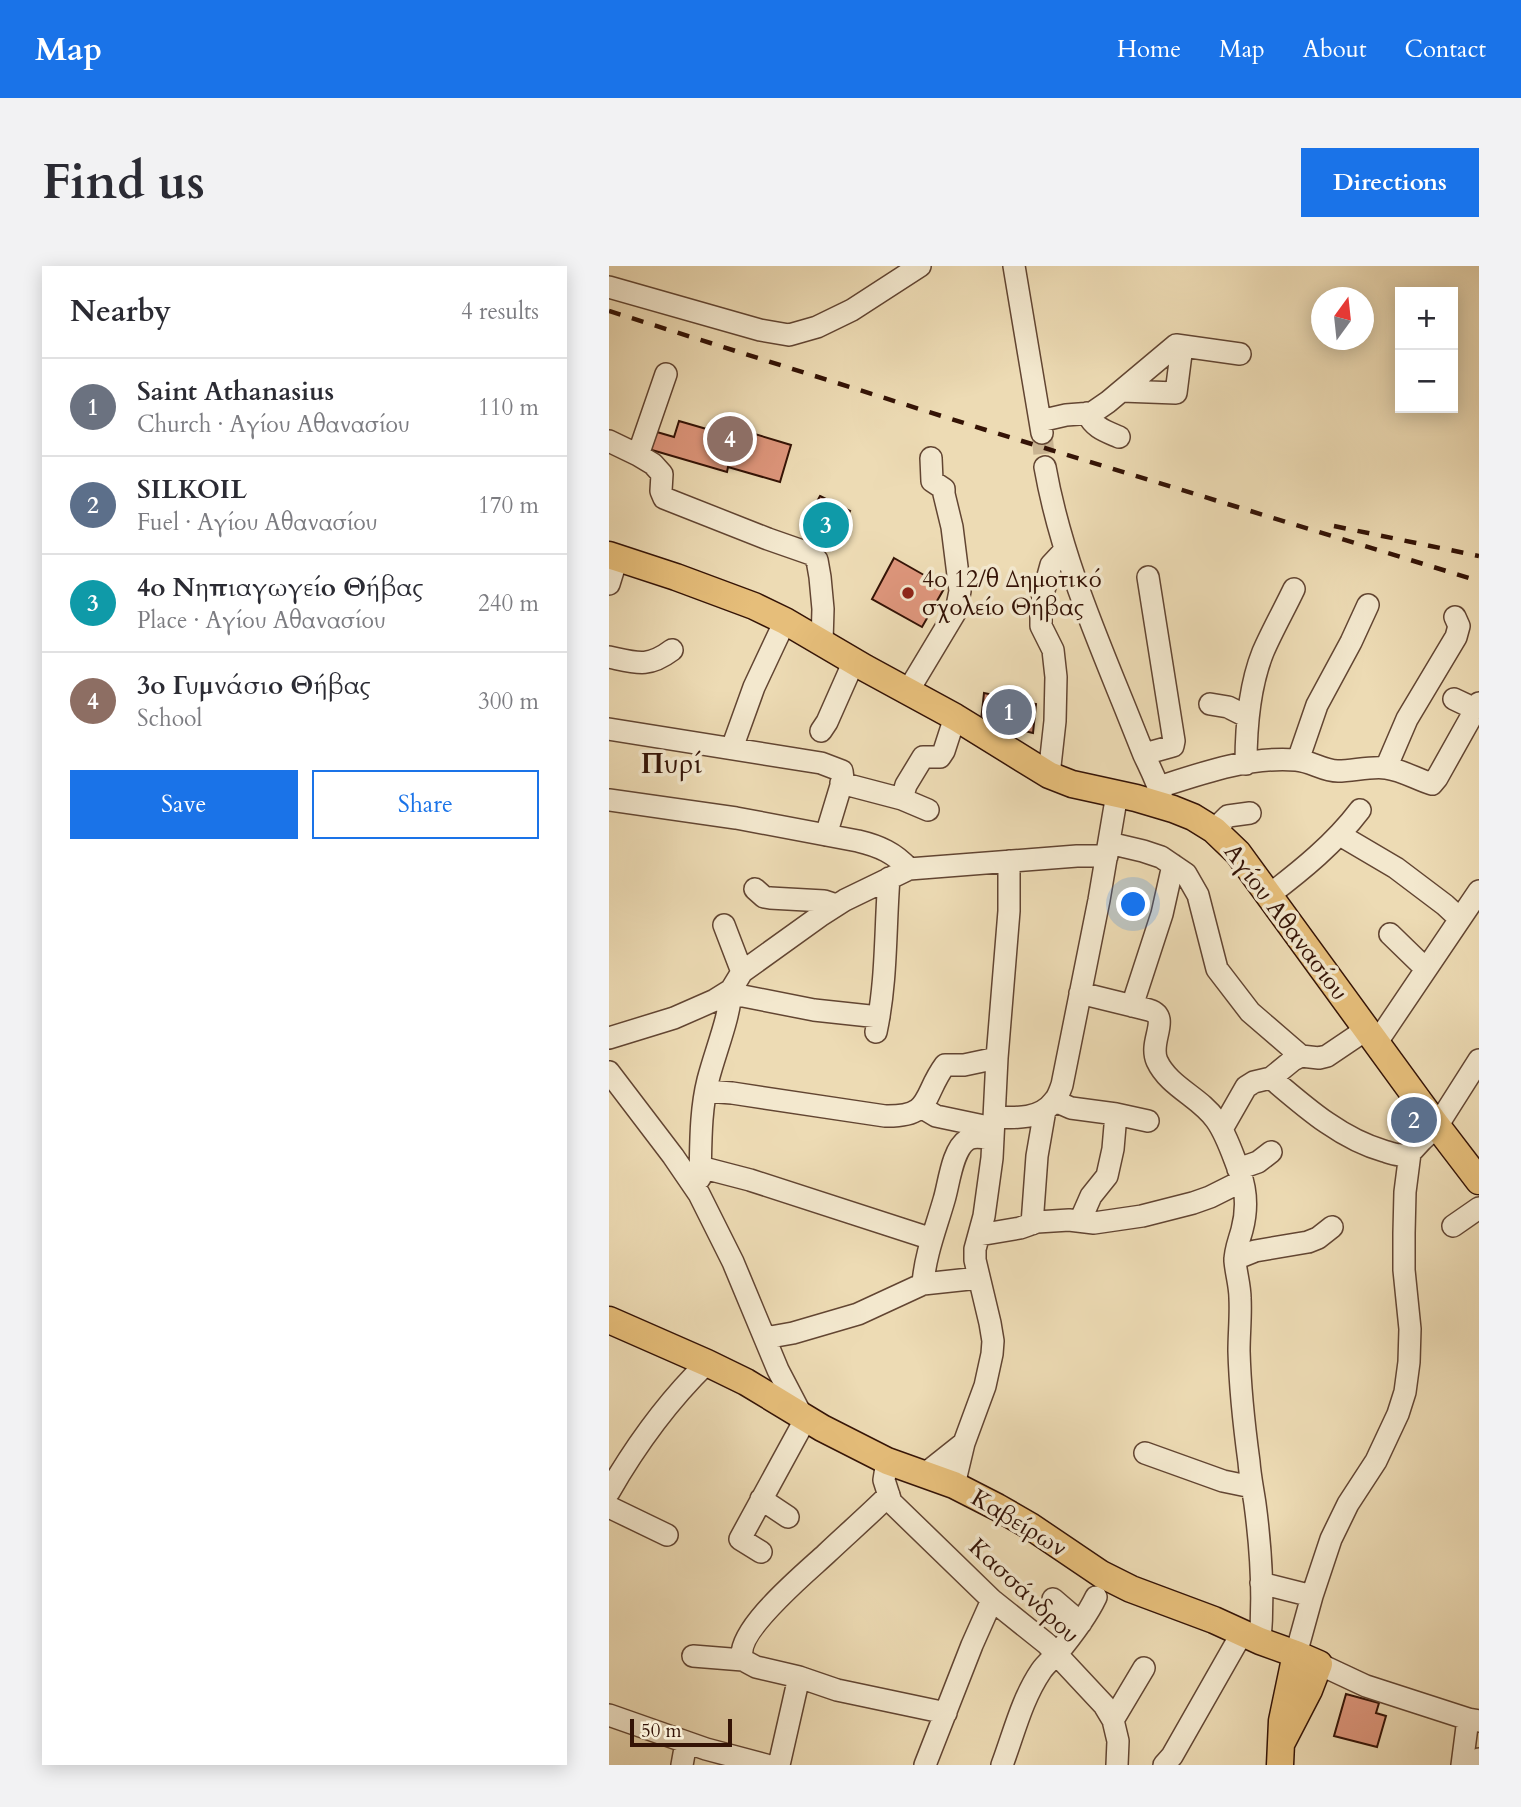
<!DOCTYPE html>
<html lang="en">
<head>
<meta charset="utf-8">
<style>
  :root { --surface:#fff; --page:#f2f2f3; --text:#2b2b33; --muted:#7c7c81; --line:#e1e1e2; --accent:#1a73e8 }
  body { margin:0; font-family:Cardo,serif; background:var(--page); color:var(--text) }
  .controls { position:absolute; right:21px; top:21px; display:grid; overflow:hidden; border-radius:0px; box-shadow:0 4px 18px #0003 }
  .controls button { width:63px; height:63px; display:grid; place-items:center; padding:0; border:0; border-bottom:2px solid var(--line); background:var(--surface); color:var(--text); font:35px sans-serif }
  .compass { position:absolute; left:702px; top:21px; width:63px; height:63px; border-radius:50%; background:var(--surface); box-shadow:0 4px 18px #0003; rotate:15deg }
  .scale { position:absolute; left:21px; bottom:18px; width:102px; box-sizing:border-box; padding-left:7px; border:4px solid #341306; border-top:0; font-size:19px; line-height:24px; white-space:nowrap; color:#341306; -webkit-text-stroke:5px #f3e8ce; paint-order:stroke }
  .you { position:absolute; left:525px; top:639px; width:24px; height:24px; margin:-18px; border:5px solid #fff; border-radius:50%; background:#1a73e8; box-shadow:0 0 0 10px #1a73e833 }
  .badge { display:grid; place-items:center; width:46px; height:46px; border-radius:50%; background:var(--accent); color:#fff; font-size:23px; font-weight:700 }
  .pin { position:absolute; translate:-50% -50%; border:4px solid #fff; box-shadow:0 2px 7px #0006 }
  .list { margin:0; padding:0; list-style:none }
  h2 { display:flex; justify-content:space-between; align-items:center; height:91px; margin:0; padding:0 28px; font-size:30px }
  h2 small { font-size:23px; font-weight:400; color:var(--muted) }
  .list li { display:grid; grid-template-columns:46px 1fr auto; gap:21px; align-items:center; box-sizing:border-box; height:98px; padding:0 28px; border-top:2px solid var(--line) }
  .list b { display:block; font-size:26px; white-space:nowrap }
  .list p { margin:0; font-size:23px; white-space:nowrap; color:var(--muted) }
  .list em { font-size:23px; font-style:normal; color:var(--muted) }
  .actions { display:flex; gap:14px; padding:21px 28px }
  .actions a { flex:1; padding:16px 0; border:2px solid var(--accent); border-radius:0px; text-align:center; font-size:24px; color:var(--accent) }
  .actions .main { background:var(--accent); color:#fff }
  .map { position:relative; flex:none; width:870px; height:1499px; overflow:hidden; border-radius:0px }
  header { display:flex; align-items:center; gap:42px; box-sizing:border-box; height:98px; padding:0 35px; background:var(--accent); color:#fff }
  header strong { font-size:33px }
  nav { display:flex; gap:38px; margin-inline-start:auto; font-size:24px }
  .intro { display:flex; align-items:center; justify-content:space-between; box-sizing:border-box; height:168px; padding:0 42px }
  h1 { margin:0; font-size:49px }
  .button { padding:18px 32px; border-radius:0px; background:var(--accent); color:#fff; font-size:24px; font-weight:700 }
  main { display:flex; gap:42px; padding:0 42px }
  aside { flex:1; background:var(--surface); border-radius:0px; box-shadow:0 4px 18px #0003 }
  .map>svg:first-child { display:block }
  .building { fill:#de967c; stroke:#341306; stroke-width:2 }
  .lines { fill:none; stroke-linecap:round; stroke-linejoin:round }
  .minor-tunnel { stroke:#c8b391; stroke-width:21; stroke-dasharray:21 10; stroke-linecap:butt }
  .minor-casing { stroke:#624532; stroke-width:24 }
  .major-casing { stroke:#341306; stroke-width:29 }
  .minor { stroke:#f3e8ce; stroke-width:21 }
  .major { stroke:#e6be7a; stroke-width:26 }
  .rail { stroke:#341306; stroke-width:4.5; stroke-dasharray:12 12; stroke-linecap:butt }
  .poi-dot { fill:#8f2418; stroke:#f3e8ce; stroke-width:2.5 }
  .labels { text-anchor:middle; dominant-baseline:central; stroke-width:7; stroke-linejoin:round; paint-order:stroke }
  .poi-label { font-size:24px; fill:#341306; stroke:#f3e8ce; text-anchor:start }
  .street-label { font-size:24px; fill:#341306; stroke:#f3e8ce }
  .quarter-label { font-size:28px; font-weight:bold; fill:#341306; stroke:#f3e8ce }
</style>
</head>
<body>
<header>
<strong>Map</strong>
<nav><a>Home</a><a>Map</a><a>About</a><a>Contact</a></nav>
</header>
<div class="intro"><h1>Find us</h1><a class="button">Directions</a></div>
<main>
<aside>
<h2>Nearby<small>4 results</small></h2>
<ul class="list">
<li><span class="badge" style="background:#6b7280">1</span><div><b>Saint Athanasius</b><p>Church · Αγίου Αθανασίου</p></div><em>110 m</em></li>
<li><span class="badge" style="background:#5c6f8a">2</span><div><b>SILKOIL</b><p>Fuel · Αγίου Αθανασίου</p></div><em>170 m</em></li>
<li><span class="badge" style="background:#0f9aa8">3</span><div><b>4ο Νηπιαγωγείο Θήβας</b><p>Place · Αγίου Αθανασίου</p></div><em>240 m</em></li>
<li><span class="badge" style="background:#8d6e63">4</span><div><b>3ο Γυμνάσιο Θήβας</b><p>School</p></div><em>300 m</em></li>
</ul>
<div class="actions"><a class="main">Save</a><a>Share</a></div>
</aside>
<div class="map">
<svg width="870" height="1499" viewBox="0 0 870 1499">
  <rect width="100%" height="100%" fill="#eddbb4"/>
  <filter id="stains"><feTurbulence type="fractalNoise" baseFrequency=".00286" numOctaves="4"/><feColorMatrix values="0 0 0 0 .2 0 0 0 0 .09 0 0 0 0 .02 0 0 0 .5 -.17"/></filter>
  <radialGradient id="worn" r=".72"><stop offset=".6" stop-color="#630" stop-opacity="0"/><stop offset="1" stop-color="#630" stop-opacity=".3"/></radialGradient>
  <path class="building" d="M70,155L125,171L123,176L132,179L136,165L182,179L171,216L119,201L118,206L36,182L41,164L65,171Z
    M211,230L241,245L221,283L196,270L207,249L202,246Z
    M285,292L336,321L313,361L263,333Z
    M375,427L427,438L424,467L372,455Z
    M737,1428L770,1437L767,1447L777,1450L768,1481L725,1470Z"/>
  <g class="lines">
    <path class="minor-tunnel" d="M433,167L436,201"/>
    <g class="minor-casing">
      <path id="minor" d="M405,0L433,167
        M0,21L151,64L180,69L208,61L243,44L311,0
        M513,125L567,127L573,80
        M478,147C485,162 496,165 510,171
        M431,155L457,149L483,147L499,136L567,79L631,88
        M0,175L29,189L44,198L53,208L52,225L55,232L159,273L202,288L208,294L211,311L214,343L213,376
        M29,189L57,108
        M436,201C451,286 485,365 517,444C523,459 529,474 535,489C542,504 549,517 553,533
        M0,318L8,292
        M0,391C28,397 39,402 63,384
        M299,425L347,345L351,325L343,261L335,228V223L323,215L322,192
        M845,433L866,443
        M601,438L619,441L639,451
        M0,463L212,497L233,505L234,513L217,569
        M212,465L218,456L245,395
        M123,482L145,421L176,355
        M535,488L564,480L565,475L539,311
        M689,494L708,439L742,376L759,339
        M637,498C637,461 640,421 654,386C663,365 675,344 685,323
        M777,502L798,453L847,371L850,360L846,351
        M440,509L446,455L447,411L444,384L432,360V348L434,328L442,299L456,284
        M232,517L293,533L319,544
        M550,521C593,507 642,490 687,494C702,495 714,505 729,505C744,505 761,500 777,502C793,504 807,513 823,518L828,512L870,437
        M293,533L297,519L314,491H331L335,485L346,451
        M0,534L127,552L249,575C270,580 286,587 300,603
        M605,564L619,550L641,547
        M731,569L787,602L836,639L851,653
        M500,577L534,585L552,591L577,608L589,629L608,703L641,746L692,790
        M146,623L155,631L161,632L215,635L227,639
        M660,629C693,604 726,577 751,544
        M115,659L133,706
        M781,668L817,703
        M471,727L540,744C563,751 539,775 548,795C560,821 591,831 607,854C618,869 624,890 631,907C638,926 638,945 633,964C630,975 626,984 626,995C627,1007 631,1020 631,1032C632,1050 630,1067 630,1085C631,1122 635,1159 640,1196C641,1210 644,1224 646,1238C652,1283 655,1330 651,1375
        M121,729L134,730L205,744L270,751
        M523,740L553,648L564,599
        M267,766C278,715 276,663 280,612
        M0,772L65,752L106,734L122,724L133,706L211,650L236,634L300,603L468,590H498
        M768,776L870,625
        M0,806L64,890L90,928L124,996L169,1104L193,1150
        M662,812C696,841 732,873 775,885C785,888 792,891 801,887
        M97,825L123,827L276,850C324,851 313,830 336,799H355L388,792
        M446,835L462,842L507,848L539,855
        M312,841L327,850L384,862
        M385,851C406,852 431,854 445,835C449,831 451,824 453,819L490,634L508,528
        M613,863L637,821L645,816L662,812L684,794L692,790L710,792L718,790L758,763
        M91,901L141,914L323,973
        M629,903L649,896L662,886
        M91,912C92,879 91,846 99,814C106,786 121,751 122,724
        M471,955L482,930L498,910L504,883L507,848
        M423,958L428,890L436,844
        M844,960L870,942
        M370,969L411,962L428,956L460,954L485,957L533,950L584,937L601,931L633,915
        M626,993L646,985L699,976L709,972L723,961
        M314,1018C316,989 327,962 335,934C340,918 343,884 358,874C365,869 376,872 384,873
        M156,1072L184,1067L249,1048L314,1018L370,1012
        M536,1187L614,1215L643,1221
        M278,1195L275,1214L282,1236L383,1334L438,1378L495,1439L504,1454L509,1475L508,1499
        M316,1208L355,1177
        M345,1219L355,1177L376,1120L383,1088L384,1075L381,1057L366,994V983L375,950L383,892L388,792L400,645V595
        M0,1226C27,1179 59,1135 98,1097
        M280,1229C260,1249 238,1268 217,1288C199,1305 123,1367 134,1394L147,1401L190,1411L228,1424L337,1447
        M152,1233L179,1251
        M0,1241L58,1269
        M152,1286L131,1273L197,1152
        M652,1317L703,1330
        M444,1333L472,1357
        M687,1388L703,1330L722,1273L739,1238L767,1195L789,1148L796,1126L800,1096L801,1063L795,1004V967L796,926L801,887L813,874L828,860L870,794
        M84,1390L134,1394
        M710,1398L757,1420L859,1453L870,1455
        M0,1449L97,1483L157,1499
        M504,1454L535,1402
        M73,1499L77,1477
        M170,1499L190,1411
        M316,1499L363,1379L383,1334
        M393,1499C405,1467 413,1433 432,1405C436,1399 442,1394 447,1389C462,1371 477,1352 487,1331
        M555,1499L563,1490L633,1367
        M853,1499L859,1453
        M869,1499L870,1493"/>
    </g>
    <g class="major-casing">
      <path id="major" d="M0,289L67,311L145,340L176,355L256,402L346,451L440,509L463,518L527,532L564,543L584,551L605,564L629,587L828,860L870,915
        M0,1054L98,1097L137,1116L213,1162L278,1195L345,1219L388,1241L421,1260L492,1308L522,1323L605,1354L651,1375L687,1388L710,1398L700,1424L672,1478
        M671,1499L673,1455L687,1388"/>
    </g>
    <use href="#minor" class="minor"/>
    <use href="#major" class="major"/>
    <path class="rail" d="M0,45L377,164L870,315
      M725,260L870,290"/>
  </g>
  <circle class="poi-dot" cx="299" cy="327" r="7"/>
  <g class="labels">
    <g class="poi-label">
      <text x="313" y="313">4ο 12/θ Δημοτικό<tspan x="313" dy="28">σχολείο Θήβας</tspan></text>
    </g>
    <g class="street-label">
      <text transform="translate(677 656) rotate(53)">Αγίου Αθανασίου</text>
      <text transform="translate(410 1257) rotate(31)">Καβείρων</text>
      <text transform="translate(415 1325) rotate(43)">Κασσάνδρου</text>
    </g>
    <g class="quarter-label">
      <text x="62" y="498">Πυρί</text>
    </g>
  </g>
  <rect width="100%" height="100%" filter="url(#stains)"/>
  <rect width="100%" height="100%" fill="url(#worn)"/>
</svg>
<div class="controls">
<button>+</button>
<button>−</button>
</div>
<svg class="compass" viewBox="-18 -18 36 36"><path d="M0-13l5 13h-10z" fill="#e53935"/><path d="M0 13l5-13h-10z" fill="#7c7c81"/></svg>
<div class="scale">50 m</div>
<div class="you"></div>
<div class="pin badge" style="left:400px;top:446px;background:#6b7280">1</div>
<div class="pin badge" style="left:805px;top:854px;background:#5c6f8a">2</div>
<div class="pin badge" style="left:217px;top:259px;background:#0f9aa8">3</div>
<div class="pin badge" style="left:121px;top:173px;background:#8d6e63">4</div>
</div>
</main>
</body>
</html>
